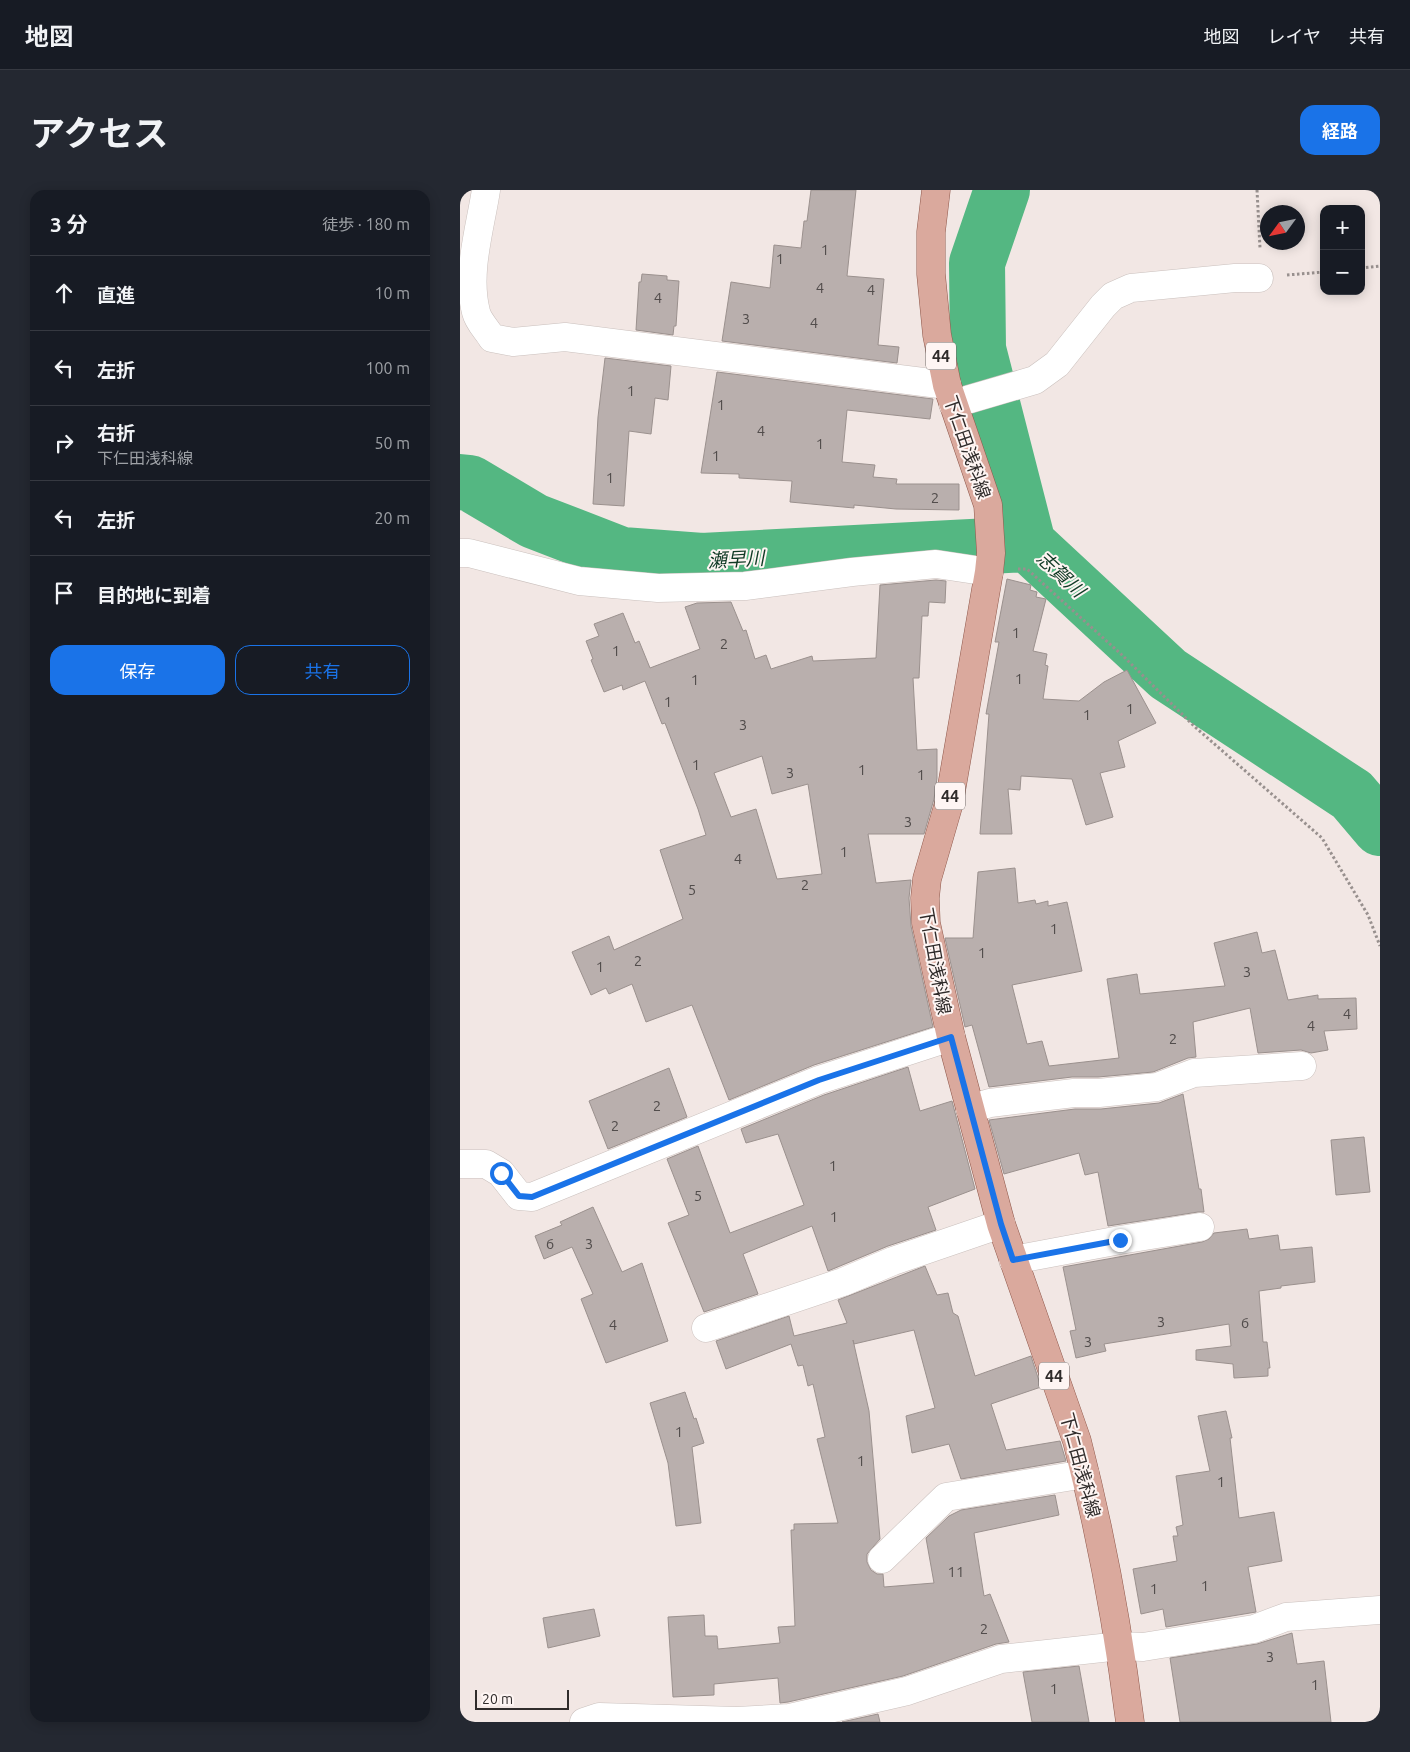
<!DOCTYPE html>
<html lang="ja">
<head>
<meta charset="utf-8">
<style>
  :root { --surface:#171b24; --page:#242831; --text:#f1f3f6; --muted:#9ea1a6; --line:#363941; --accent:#1a73e8 }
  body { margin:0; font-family:Ubuntu,"Noto Sans JP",sans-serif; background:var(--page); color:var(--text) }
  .controls { position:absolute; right:15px; top:15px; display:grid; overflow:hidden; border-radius:10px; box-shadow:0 2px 12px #0003 }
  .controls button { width:45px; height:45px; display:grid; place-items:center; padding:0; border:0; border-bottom:1px solid var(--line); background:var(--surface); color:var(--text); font:25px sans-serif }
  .compass { position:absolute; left:800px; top:15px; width:45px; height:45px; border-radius:50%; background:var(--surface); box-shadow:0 2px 12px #0003; rotate:237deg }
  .scale { position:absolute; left:15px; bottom:12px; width:94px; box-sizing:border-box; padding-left:5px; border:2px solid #302c2b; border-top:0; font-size:14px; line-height:18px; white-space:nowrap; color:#302c2b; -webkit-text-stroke:4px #fef5f3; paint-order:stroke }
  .stop { position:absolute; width:15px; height:15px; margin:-11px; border:4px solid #1a73e8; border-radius:50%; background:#fff }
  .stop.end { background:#1a73e8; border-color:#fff; box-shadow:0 1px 5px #0008 }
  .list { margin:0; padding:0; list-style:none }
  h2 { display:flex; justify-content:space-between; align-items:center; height:65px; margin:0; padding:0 20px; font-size:21px }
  h2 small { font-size:16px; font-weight:400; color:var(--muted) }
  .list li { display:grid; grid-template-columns:32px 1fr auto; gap:15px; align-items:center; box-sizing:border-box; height:75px; padding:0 20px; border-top:1px solid var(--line) }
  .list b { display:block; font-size:19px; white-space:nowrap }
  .list p { margin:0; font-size:16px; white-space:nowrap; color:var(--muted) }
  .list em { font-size:16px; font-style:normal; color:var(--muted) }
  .actions { display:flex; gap:10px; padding:15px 20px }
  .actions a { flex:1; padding:11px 0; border:1px solid var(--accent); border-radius:15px; text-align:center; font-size:18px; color:var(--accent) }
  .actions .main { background:var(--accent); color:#fff }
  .icon { flex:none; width:28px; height:28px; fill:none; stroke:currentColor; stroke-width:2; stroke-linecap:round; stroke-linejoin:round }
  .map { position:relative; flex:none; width:920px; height:1532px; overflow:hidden; border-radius:15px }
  header { display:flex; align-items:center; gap:30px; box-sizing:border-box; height:70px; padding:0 25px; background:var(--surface); border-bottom:1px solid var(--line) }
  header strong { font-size:24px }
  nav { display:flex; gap:28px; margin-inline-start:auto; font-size:18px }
  .intro { display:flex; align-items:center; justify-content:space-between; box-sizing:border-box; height:120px; padding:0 30px }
  h1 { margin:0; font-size:35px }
  .button { padding:12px 22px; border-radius:15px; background:var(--accent); color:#fff; font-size:18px; font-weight:700 }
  main { display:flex; gap:30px; padding:0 30px }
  aside { flex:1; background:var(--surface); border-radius:15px; box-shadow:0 2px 12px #0003 }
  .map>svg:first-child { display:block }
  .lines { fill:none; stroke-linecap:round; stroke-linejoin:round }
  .river { stroke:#54b782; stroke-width:56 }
  .building { fill:#b9afad; stroke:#9b918e; fill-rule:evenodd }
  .minor-casing { stroke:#cac0bd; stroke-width:29 }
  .major-casing { stroke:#8f584b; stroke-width:29 }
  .path { stroke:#98908e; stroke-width:3; stroke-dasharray:2.5 2.5; stroke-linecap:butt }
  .minor { stroke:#fff; stroke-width:28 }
  .major { stroke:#daa99d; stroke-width:28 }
  .route { stroke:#1a73e8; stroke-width:6 }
  .labels { text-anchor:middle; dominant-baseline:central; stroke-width:4; stroke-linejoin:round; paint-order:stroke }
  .number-label { font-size:15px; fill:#524d4c }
  .shield { fill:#fef5f3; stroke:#6e6867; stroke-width:1 }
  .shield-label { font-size:16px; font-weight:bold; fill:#302c2b }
  .street-label { font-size:18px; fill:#302c2b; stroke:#fef5f3 }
  .water-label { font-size:19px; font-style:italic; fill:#103a25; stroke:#fef5f3 }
</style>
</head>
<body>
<header>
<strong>地図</strong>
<nav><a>地図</a><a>レイヤ</a><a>共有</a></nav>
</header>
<div class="intro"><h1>アクセス</h1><a class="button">経路</a></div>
<main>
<aside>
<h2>3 分<small>徒歩 · 180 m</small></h2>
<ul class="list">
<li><svg class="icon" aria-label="ahead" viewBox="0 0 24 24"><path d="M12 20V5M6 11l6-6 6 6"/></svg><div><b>直進</b></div><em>10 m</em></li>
<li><svg class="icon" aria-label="left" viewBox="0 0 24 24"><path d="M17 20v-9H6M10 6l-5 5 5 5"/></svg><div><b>左折</b></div><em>100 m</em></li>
<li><svg class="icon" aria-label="right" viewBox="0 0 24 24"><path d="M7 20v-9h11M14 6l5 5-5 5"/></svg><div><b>右折</b><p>下仁田浅科線</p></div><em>50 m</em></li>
<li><svg class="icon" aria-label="left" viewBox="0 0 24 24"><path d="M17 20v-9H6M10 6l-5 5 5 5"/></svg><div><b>左折</b></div><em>20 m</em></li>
<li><svg class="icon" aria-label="arrive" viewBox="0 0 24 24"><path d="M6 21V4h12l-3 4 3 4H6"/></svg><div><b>目的地に到着</b></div></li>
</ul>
<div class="actions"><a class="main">保存</a><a>共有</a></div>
</aside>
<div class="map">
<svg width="920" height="1532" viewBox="0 0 920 1532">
  <rect width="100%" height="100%" fill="#f2e7e4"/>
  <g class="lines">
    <path class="river" d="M542,0L517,73L518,159L568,354L708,484L892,605L920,638
      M0,292L10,293L74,331L162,365L242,371L568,354"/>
  </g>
  <path class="building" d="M351,0H396L387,86L424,89L418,155L439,157L437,173L262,151L271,92L310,98L314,55L341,58L344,31H347Z
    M182,84L207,86V90L219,91L216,136H214L213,145L176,140L179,92H181Z
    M145,168L211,176L208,210L195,208L191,244L169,241L164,316L133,314L138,227Z
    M257,182L473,209L470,229L387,220L382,272L415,275L413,287L437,289L436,294H499V320L436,319L394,315V318L330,312L332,291L279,288V284L241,283Z
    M547,389L571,395L570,400L577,402L576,407L586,409L573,461L587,464L585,475L588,476L583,509L619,511L644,492L667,480L696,533L658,551L665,577L640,583L653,627L626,635L612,589L561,586L560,600L548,599L552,644H520L529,524H526L539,452H535Z
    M476,390L486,391L485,413L469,412L468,426H462L459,488H453L457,560L477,559V588L474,609L464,644H408L416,693L451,690L449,708L451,736L473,837L354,875L269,910L232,815L186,832L172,794L149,804L146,798L131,805L112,762L149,746L154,760L223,729L200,660L246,645L238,619L205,533L202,534L185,491L163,500L162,495L144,502L131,470L133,469L126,451L139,446L134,434L163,423L175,453L179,451L190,478L240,459L225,417L237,413L271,412L283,441L286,440L295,469L306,465L311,479L352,466L353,471L416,468L420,395ZM302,566L312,604L348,594L362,684L317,689L296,619L271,627L254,583Z
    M555,678L558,713L575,710L576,714L588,711V716L607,712L622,781L552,795L567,854L582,851L589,876L659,868L647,789L677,784L680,804L765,796L754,753L797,742L802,763L815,760L828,810L858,805V809L896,808L897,839L864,841L868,860L851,863L841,860L798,863L790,818L733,832L736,867L728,868L693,882L638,887H612L529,897L512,835L505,837L485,748H513L518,682Z
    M448,877L460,921L492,911L515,999L468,1017L476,1040L428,1056L368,1081L352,1036L283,1064L298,1104L244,1122L208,1033L229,1025L207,969L238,956L270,1043L344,1015L318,944L286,953L281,939L364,905Z
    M209,878L227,927L148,959L129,911Z
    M723,904L739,999H741L744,1022H738L648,1036L638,982L625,985L619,963L544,984L529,930L615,919H641L699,913Z
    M904,947L910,1002L876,1005L871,950Z
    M133,1017L162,1082L182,1073L208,1151L146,1173L121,1109L133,1104L112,1057L84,1069L75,1046L102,1035L100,1032Z
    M787,1039L789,1049L818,1045L820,1060L852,1057L855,1092L821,1096V1098L799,1101L803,1152H807L810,1178H808V1186L774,1188L773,1174L736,1170V1160L771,1156L769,1134L644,1154L646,1161L616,1168L610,1141L616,1140L603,1077L742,1052L749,1049L754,1043Z
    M465,1076L477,1105L488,1103L493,1123L498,1126L515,1186L571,1166L581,1197L531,1214L546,1260L600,1251L606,1271L501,1289L489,1254L452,1263L446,1226L475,1218L454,1140L394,1154L393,1150L409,1221L420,1349L407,1364V1372L411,1380L417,1384H423L424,1397L474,1393L466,1348L489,1326L501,1320L595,1305L599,1325L514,1343L524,1406L530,1404L549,1452L536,1454L443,1486L328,1512L320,1513L318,1488L254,1494V1505L213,1507L208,1427L244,1425L245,1446H257L258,1459L320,1453L318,1437L335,1436L331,1340H334V1334L378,1333L357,1249L365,1247L353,1194L348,1196L343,1175L338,1176L331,1154L266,1179L256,1151L329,1126L334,1146L387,1133L378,1110Z
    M225,1202L234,1229L236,1228L244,1253L232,1257L241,1333L216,1336L208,1273L190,1213Z
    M766,1221L772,1248H770L779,1328L814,1322L822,1371L788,1377L796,1422L706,1437L703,1419L681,1424L673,1379L717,1371L713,1346H718L716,1337L723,1335L716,1286L750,1281L738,1226Z
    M134,1419L140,1446L88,1458L83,1428Z
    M832,1443L837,1474L864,1471L871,1532H720L710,1468L797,1454Z
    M619,1476L629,1532H572L563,1482Z
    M418,1524L420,1532H382Z"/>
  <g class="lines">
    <g class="minor-casing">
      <path id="minor" d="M26,0C20,39 6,83 16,122C18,131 27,140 32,148L53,152L105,147L487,195
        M493,214L575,190L597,174L643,116L653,106L671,98L775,88H799
        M0,363H9L119,391L198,398L285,396L392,382L476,374L529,382
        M510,919L530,913L614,903H639L697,897L734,883L842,876
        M0,974H26L41,983L59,1006L72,1007L359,890L491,847
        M553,1070L660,1050L740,1037
        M246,1138L383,1092L433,1071L541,1034
        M422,1369L486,1307L625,1284
        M124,1532L139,1527L277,1531L330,1528L447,1501L541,1469L660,1456L683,1457L794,1439L826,1427L920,1420"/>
    </g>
    <g class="major-casing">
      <path id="major" d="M476,0L471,42V84L477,145L487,195L528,315L531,363L529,382L489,613L467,689L465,708L466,733L491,847L541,1034L617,1251C641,1344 658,1437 670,1532"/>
    </g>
    <path class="path" d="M797,0L800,58
      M901,78L920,76
      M827,85L864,82
      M558,379H567L662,465L735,537L862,648L908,725L920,756"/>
    <use href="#minor" class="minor"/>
    <use href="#major" class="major"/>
  </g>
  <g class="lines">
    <path class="route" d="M41,983L59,1006L72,1007L359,890L491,847L541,1034L553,1070L660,1050"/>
  </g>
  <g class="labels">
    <g class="number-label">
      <text x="365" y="59">1</text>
      <text x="320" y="68">1</text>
      <text x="360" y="97">4</text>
      <text x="411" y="99">4</text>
      <text x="198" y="107">4</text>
      <text x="286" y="128">3</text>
      <text x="354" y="132">4</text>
      <text x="171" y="200">1</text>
      <text x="261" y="214">1</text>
      <text x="301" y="240">4</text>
      <text x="360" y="253">1</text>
      <text x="256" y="265">1</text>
      <text x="150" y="287">1</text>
      <text x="475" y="307">2</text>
      <text x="556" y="442">1</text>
      <text x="264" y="453">2</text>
      <text x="156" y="460">1</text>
      <text x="559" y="488">1</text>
      <text x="235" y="489">1</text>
      <text x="208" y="511">1</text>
      <text x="670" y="518">1</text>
      <text x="627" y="524">1</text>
      <text x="283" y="534">3</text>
      <text x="236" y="574">1</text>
      <text x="402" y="579">1</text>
      <text x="330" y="582">3</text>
      <text x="461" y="584">1</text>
      <text x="448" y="631">3</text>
      <text x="384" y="661">1</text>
      <text x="278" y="668">4</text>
      <text x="345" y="694">2</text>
      <text x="232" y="699">5</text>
      <text x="594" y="738">1</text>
      <text x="522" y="762">1</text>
      <text x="178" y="770">2</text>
      <text x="140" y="776">1</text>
      <text x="787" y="781">3</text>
      <text x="887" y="823">4</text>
      <text x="851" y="835">4</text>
      <text x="713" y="848">2</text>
      <text x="197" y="915">2</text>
      <text x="155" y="935">2</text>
      <text x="373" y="975">1</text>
      <text x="238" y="1005">5</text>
      <text x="374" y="1026">1</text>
      <text x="90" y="1053">6</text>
      <text x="129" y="1053">3</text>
      <text x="701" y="1131">3</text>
      <text x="785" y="1132">6</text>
      <text x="153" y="1134">4</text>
      <text x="628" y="1151">3</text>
      <text x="219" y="1241">1</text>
      <text x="401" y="1270">1</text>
      <text x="761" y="1291">1</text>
      <text x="496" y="1381">11</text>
      <text x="745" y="1395">1</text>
      <text x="694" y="1398">1</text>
      <text x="524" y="1438">2</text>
      <text x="810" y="1466">3</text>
      <text x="855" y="1494">1</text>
      <text x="594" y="1498">1</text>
    </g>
    <g class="shield">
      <rect x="466" y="152.5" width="30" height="27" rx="4"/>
      <rect x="475" y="592.5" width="30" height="27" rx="4"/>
      <rect x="579" y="1172.5" width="30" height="27" rx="4"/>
    </g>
    <g class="shield-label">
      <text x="481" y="166">44</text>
      <text x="490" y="606">44</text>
      <text x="594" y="1186">44</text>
    </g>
    <g class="street-label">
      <text transform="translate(508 257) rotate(71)">下仁田浅科線</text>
      <text transform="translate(476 771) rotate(80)">下仁田浅科線</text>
      <text transform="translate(621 1275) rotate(75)">下仁田浅科線</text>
    </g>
    <g class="water-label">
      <text transform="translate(276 369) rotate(-3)">瀬早川</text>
      <text transform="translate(601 384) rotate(43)">志賀川</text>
    </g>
  </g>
</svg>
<div class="controls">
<button>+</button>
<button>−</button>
</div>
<svg class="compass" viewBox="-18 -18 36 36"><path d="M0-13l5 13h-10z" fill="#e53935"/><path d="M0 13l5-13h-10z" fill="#9ea1a6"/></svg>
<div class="scale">20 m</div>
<div class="stop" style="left:41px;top:983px"></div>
<div class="stop end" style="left:660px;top:1050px"></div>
</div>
</main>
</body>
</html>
